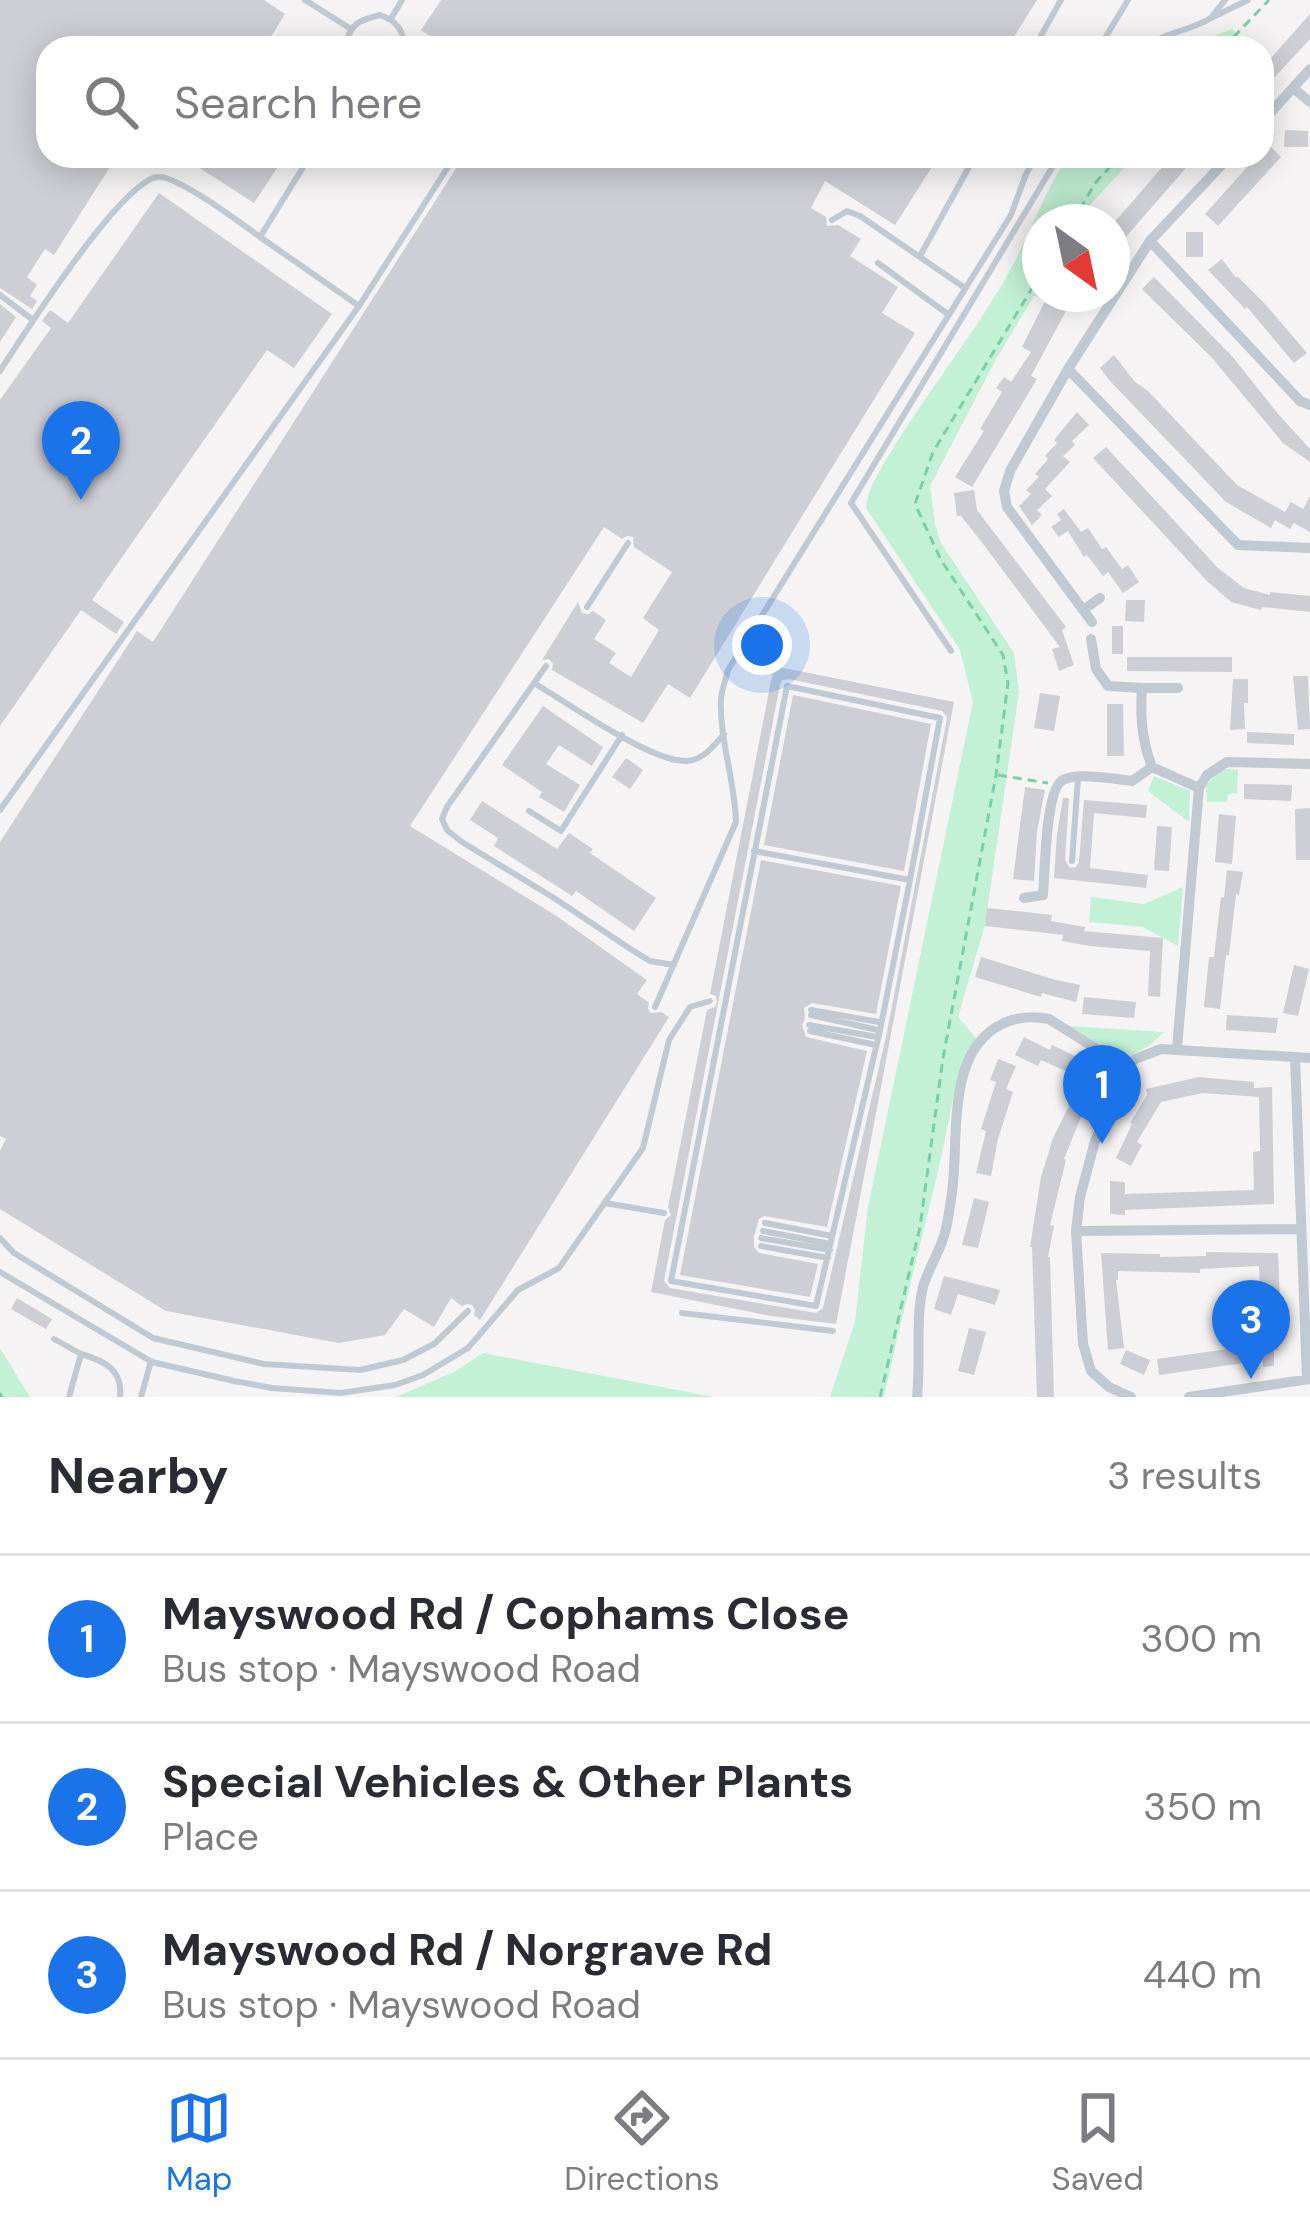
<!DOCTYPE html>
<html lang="en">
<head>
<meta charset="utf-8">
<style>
  :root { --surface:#fff; --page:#f2f2f3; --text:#2b2b33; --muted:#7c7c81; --line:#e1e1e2; --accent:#1a73e8 }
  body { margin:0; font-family:"DM Sans",sans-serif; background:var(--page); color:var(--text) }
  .compass { position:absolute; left:1022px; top:204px; width:108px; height:108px; border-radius:50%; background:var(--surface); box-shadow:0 6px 30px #0003; rotate:147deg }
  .you { position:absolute; left:762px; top:645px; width:42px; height:42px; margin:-30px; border:9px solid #fff; border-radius:50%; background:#1a73e8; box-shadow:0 0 0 18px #1a73e833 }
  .badge { display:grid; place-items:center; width:78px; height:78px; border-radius:50%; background:var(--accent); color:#fff; font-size:39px; font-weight:700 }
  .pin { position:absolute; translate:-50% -99px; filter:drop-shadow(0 3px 6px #0008) }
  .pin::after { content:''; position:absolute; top:63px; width:42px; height:36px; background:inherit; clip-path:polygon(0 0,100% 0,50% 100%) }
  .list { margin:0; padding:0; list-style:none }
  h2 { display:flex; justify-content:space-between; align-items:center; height:156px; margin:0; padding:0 48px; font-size:51px }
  h2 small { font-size:39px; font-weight:400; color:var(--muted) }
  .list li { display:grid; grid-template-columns:78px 1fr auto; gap:36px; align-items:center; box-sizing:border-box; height:168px; padding:0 48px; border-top:3px solid var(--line) }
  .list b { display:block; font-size:45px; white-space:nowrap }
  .list p { margin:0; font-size:39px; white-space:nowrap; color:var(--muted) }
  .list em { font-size:39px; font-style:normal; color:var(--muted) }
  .icon { flex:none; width:66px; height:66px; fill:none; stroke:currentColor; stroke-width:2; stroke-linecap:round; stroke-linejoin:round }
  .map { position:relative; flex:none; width:1310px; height:1397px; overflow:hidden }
  .search { position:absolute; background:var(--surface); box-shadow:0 6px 30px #0003; left:36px; right:36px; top:36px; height:132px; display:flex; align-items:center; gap:30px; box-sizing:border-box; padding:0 42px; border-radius:36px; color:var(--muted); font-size:45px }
  .sheet { height:660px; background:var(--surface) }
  nav { display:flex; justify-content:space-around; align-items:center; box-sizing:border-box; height:168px; border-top:3px solid var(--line); background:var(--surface); font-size:33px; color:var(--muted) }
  nav a { display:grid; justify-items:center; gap:6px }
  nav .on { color:var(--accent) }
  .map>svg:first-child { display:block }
  .green { fill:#c3f1d5 }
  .building { fill:#cdcfd5; fill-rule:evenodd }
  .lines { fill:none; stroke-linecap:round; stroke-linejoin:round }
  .path { stroke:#7ad0a6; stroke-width:3; stroke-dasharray:9 6; stroke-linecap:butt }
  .service { stroke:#c1cad2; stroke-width:6 }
  .minor { stroke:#c1cad2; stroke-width:10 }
</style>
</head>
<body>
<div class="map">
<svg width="1310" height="1397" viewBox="0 0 1310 1397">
  <rect width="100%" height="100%" fill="#f5f3f3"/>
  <path class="green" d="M1232,29L1241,38L1232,48H1181Z
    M1068,156H1135L1088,207L1079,222H1040V286L995,361L930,486L935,524L941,543L1014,653L1019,692L985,925L958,1017L976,1038C951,1081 952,1115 940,1162C922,1240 901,1318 884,1397H830L855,1322L868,1207L973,702L960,650L866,508C868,486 881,469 892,450C926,394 967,343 1000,288C1026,245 1041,198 1068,156Z
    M1226,769L1238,770L1237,793L1228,794L1227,802H1207L1206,786L1215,775Z
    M1154,776L1190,791L1189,822L1148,791Z
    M1183,887L1178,946L1143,927L1089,922L1091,897L1144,904Z
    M1069,1026L1164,1032L1149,1046L1123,1059Z
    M0,1348L30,1397H0Z
    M483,1353L714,1397H396L454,1372Z"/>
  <path class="building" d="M0,0H264L285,14L264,48H48V156H117L54,255L45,249L27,277L37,285L30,296L37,301L32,309L0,288Z
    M441,0H1037L1007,48H448L421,30Z
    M1310,14V39L1262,91V68Z
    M1285,130L1308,131V147H1284Z
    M1268,144L1281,157L1218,226L1205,214L1257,156H1262V151Z
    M181,156H285L254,203Z
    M464,156H939L895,225L825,181L811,208L826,217L827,226L838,225L861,239L850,256L898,287L882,313L915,333L690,698L668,684L643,723L552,670L553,664L549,659L542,660L578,602L582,613L588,614L593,611L606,620L594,639L616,653L609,663L631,677L659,630L643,618L672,572L634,547L633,537L627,536L622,539L604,527L410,826L555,915L647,980L637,994L649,1003L648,1009L651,1013L661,1012L669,1017L480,1320L474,1315L475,1310L472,1305L467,1304L462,1306L451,1298L434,1327L404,1309L385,1335L339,1343L166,1311L0,1209V1151L6,1139L0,1136V842L137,631L153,642Z
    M1172,156H1187L1192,161L1112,253V225Z
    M159,193L332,314L294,368L267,350L92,600L124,622L116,634L81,610L0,726V400L51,328L42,321L50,310L68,323Z
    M1186,232H1203V257H1186Z
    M1222,259L1236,278L1237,276L1265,304L1307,353L1294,363L1247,307L1245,309L1208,270Z
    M1154,277L1232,356L1279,415L1310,449V462L1283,443L1212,358L1142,289Z
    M1033,294H1075L1031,376L1037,379L972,487L955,477L984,431L980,429L1002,392L996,388L1004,377L1011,382L1031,352L1022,347L1045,301Z
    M0,304L16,317L0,342Z
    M1114,355L1135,382L1148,391L1237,485L1285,512L1291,502L1303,509L1310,496V532L1294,523L1290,529L1275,520L1271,528L1226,502L1110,381L1100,368Z
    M1077,412L1089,425L1072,441L1075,445L1063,456L1070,462L1045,489L1052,496L1037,510L1042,515L1032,525L1019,506L1031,494L1026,490L1039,477L1035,474L1048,459L1045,456L1057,443L1054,440Z
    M1106,447L1218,568L1244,588L1270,595V592L1310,596V612L1262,607L1261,610L1231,602L1207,581L1093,458Z
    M974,490L977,510L1066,627L1062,630L1074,665L1059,671L1052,649L1060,647L984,545L961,516H957L954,493Z
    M1064,509L1081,532L1088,528L1102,549L1106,547L1122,569L1128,565L1139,582L1123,593L1108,572L1103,576L1087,555L1084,557L1068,531L1059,537L1051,527L1061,520L1057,514Z
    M1126,600H1145L1144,622L1125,621Z
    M1112,626H1123V654H1112Z
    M1127,657H1232V672L1127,671Z
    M774,666L954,702L836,1324L771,1316L651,1292L665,1220L671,1215L668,1207L707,1010L715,1007L717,1002L716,996L710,994ZM789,679L942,711L947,718L887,1032L823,1308L816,1313L670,1288L664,1281L780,685L782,680Z
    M1293,676H1308L1310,729L1298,730Z
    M1233,679H1248V703H1244L1245,729L1230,730Z
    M1040,693L1060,696L1054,731L1034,728Z
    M793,695L931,724L904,871L764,845Z
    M1107,704H1123L1124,756H1107Z
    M543,706L603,747L592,766L559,745L546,764L580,785L564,812L539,797L542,792L502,765Z
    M1247,732L1294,734V745L1247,743Z
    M626,758L643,770L630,789L612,777Z
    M1244,784L1292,785L1291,801L1244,799Z
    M1025,787L1045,790L1037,832L1034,881L1013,879Z
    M1063,798H1069L1065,860L1070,868L1076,867L1079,862L1084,800L1147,805L1146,818L1094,813L1090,868L1148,875L1146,888L1054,878L1057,834Z
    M482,801L557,849L569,833L593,849L590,853L656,898L634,931L576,891L572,896L494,846L498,838L470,820Z
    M1310,808V860H1296L1295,809Z
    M1219,814L1236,816L1232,864L1215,862Z
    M1157,826L1172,827L1169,871L1154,870Z
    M761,860L901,886L876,1014L812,1003L804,1008L805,1019L802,1025L806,1037L867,1051L827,1227L764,1216L759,1219L754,1236V1247L759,1253L818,1264L810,1297L680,1275Z
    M1227,870L1243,872L1239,895L1236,894L1229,955H1226L1220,1009L1204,1007L1209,957H1214L1221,897L1224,898Z
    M987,908L1052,915L1051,921L1085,927L1084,931L1163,938L1160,997L1148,996L1150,951L1090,946L1062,941L1063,935L985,926Z
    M981,957L1056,980L1080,985L1076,1002L1042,993L1041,997L975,977Z
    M1294,965L1309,969L1298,1016L1283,1013Z
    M1084,997L1136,1002L1134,1018L1082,1014Z
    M1227,1015L1278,1018L1276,1033L1226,1030Z
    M1024,1037L1050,1050L1052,1045L1079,1058L1072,1074L1041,1060L1038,1066L1015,1055Z
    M998,1059L1016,1066L1006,1089L1013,1092L998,1139L991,1176L976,1173L986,1131L981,1129L996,1082L990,1080Z
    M1199,1077L1254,1082V1088L1272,1087L1274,1204L1125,1210V1215L1110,1214V1181L1125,1182V1194L1254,1190L1253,1152L1260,1151L1259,1097L1203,1093L1161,1102L1137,1142L1142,1145L1131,1166L1116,1158L1132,1124L1130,1123L1147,1095L1146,1089Z
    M1080,1084L1092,1089L1064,1159L1066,1160L1050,1225L1054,1226L1048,1257H1050L1054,1397H1037L1032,1247H1030L1041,1177L1053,1138Z
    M974,1198L989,1202L978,1248L962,1245Z
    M1206,1252L1278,1253L1281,1324H1278V1350H1274V1366L1263,1367L1259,1266L1200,1269V1273L1118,1271V1280H1116L1124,1348L1108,1350L1101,1253L1160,1254V1257L1206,1256Z
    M944,1276L1000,1290L995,1305L958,1294L951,1315L934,1309Z
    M17,1298L52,1319L46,1329L11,1309Z
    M969,1328L986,1332L974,1375L958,1371Z
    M1242,1347L1244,1363L1159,1375L1157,1359Z
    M1126,1350L1150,1360L1144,1375L1120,1364Z"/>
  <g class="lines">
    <path class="path" d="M1223,48L1269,0
      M1072,222L1096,182L1120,156
      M998,775L1048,783
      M0,1393L2,1397
      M880,1397L920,1227L943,1058L996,775L1008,683L1003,655L941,560L915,504L933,452L1040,275"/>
    <path class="service" d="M305,0L351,29
      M1225,0L1211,18L1248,0
      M392,17L402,0
      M347,48C347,24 360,20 380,15C397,21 404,30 404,48
      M1034,48L1061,0
      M1099,48L1128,0
      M1145,48C1164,32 1190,31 1211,18
      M832,220L847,211L860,216L965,288
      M920,256L975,156
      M878,263L949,315
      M0,295L33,320
      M359,306L455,156
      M0,371C24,334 119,184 157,177C176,174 242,224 260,237
      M587,607L628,543
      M951,651L851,503L1059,156
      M546,666L447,807L442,819L447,830L462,842L554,898L632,950L650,961L674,965
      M534,683C566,702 652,763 687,761C703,760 714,746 724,734
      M0,810L359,306L260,237L310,156
      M529,811L561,831L622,735
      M754,851L910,880L940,718L787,686L671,1281L816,1306L880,1030L910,880
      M1072,861L1078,778
      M655,1007L736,822C735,780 719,739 721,698C722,689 726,679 728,670L1011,215L1026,174L1036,156
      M811,1010L879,1022
      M811,1015L878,1030
      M809,1025L877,1037
      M810,1031L876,1045
      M605,1203L664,1213
      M765,1223L832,1236
      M763,1231L830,1244
      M0,1238L14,1253L153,1338L264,1364L360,1370L403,1360L434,1344L468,1311
      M761,1238L830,1250
      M761,1246L828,1258
      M0,1272L152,1362L234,1381L272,1388L341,1393L395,1385L423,1375L468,1348L518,1290L559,1268L643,1148L669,1040L690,1007L710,1001
      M682,1313L833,1331
      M54,1339L81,1354L69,1397
      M81,1354C105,1361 123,1370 120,1397
      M141,1397L151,1361"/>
    <path class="minor" d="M1293,88L1310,102
      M1262,122L1310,69
      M1150,241L1300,401L1310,405
      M1068,369L1238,545L1310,548
      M1083,610L1100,598
      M1092,622L1007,507L1004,491L1010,471L1068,369L1150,241L1230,156
      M1091,639L1096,669L1108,686L1142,688C1140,717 1142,741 1152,767L1199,788
      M1142,688H1178
      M1024,898L1043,895C1045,875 1045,788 1063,780C1078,772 1115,779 1132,781L1152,767
      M1177,1048L1199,788L1207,775L1227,762L1310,764
      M1295,1057L1307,1379
      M1076,1231L1299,1229
      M917,1397C921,1361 915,1321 923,1287C928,1269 939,1253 944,1236C948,1224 949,1211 951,1199C961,1146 942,1051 1004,1023C1018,1017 1035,1016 1049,1019L1127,1068
      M1131,1397L1109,1387L1091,1371L1083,1344L1076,1231L1080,1197L1095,1141L1127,1068L1135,1059L1161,1049L1310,1058
      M1189,1397L1310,1379"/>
  </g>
</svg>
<svg class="compass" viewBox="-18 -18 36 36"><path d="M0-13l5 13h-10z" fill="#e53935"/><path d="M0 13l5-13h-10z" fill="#7c7c81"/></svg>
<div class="you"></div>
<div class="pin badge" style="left:1102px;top:1144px">1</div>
<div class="pin badge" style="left:81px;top:500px">2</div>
<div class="pin badge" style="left:1251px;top:1379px">3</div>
<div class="search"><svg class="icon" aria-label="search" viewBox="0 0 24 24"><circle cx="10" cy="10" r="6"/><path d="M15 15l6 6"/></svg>Search here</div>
</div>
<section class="sheet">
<h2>Nearby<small>3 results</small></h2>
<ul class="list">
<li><span class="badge">1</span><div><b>Mayswood Rd / Cophams Close</b><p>Bus stop · Mayswood Road</p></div><em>300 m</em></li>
<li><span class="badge">2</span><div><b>Special Vehicles &amp; Other Plants</b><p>Place</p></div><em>350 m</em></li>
<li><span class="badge">3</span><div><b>Mayswood Rd / Norgrave Rd</b><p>Bus stop · Mayswood Road</p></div><em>440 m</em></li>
</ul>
</section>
<nav>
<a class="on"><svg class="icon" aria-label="map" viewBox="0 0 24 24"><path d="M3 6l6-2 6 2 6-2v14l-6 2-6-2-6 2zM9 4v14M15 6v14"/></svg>Map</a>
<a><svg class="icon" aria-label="directions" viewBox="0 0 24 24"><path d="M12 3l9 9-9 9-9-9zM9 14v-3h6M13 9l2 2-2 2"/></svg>Directions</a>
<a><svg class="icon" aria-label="saved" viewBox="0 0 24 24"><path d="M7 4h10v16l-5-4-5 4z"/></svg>Saved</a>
</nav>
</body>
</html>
